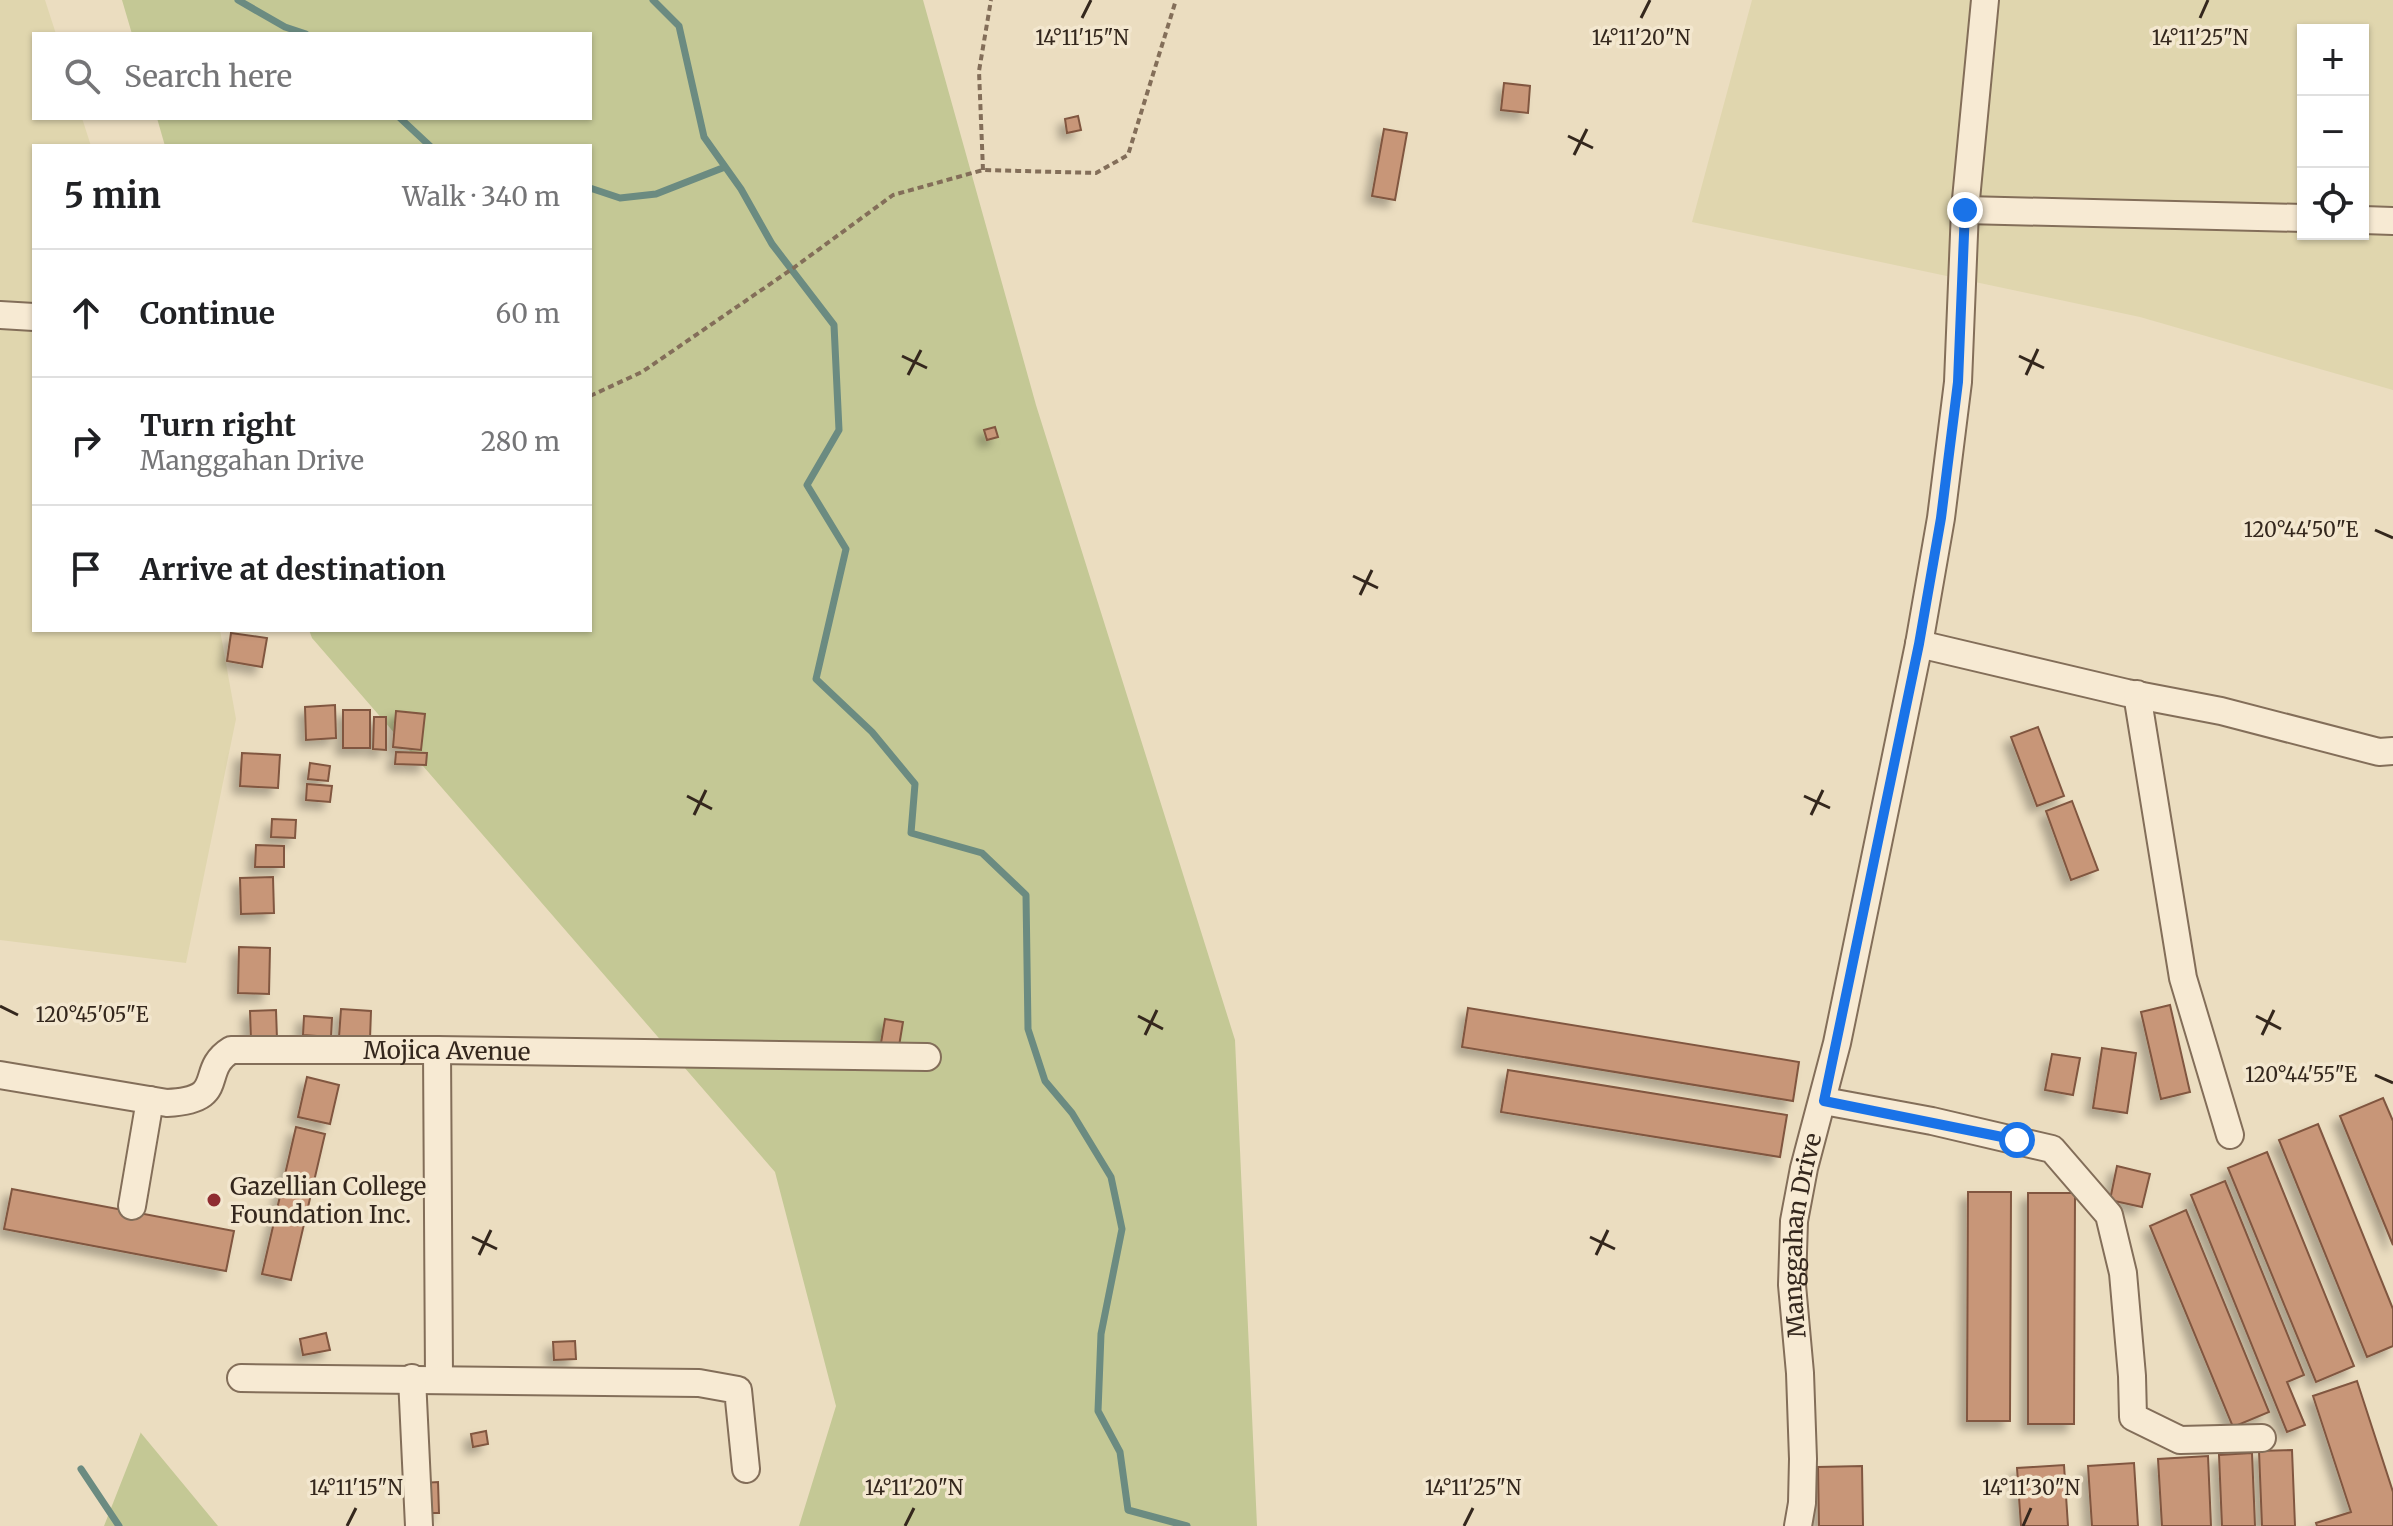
<!DOCTYPE html>
<html lang="en">
<head>
<meta charset="utf-8">
<style>
  :root { --surface:#fff; --page:#f6f6f6; --text:#202124; --muted:#757577; --line:#e0e0e0 }
  body { margin:0; font-family:Merriweather,serif; background:var(--page); color:var(--text) }
  .controls { position:absolute; right:24px; top:24px; display:grid; overflow:hidden; border-radius:0px; box-shadow:0 2px 6px #0004 }
  .controls button { width:72px; height:72px; display:grid; place-items:center; padding:0; border:0; border-bottom:2px solid var(--line); background:var(--surface); color:var(--text); font:40px sans-serif }
  .stop { position:absolute; width:24px; height:24px; margin:-18px; border:6px solid #1a73e8; border-radius:50%; background:#fff }
  .stop.end { background:#1a73e8; border-color:#fff; box-shadow:0 2px 8px #0008 }
  .list { margin:0; padding:0; list-style:none }
  h2 { display:flex; justify-content:space-between; align-items:center; height:104px; margin:0; padding:0 32px; font-size:34px }
  h2 small { font-size:26px; font-weight:400; color:var(--muted) }
  .list li { display:grid; grid-template-columns:52px 1fr auto; gap:24px; align-items:center; box-sizing:border-box; height:128px; padding:0 32px; border-top:2px solid var(--line) }
  .list b { display:block; font-size:30px; white-space:nowrap }
  .list p { margin:0; font-size:26px; white-space:nowrap; color:var(--muted) }
  .list em { font-size:26px; font-style:normal; color:var(--muted) }
  .icon { flex:none; width:44px; height:44px; fill:none; stroke:currentColor; stroke-width:2; stroke-linecap:round; stroke-linejoin:round }
  .map { position:relative; flex:none; width:2393px; height:1526px; overflow:hidden }
  .search { position:absolute; background:var(--surface); box-shadow:0 2px 6px #0004; left:32px; top:32px; width:560px; height:88px; display:flex; align-items:center; gap:20px; box-sizing:border-box; padding:0 28px; border-radius:0px; color:var(--muted); font-size:30px }
  .panel { position:absolute; background:var(--surface); box-shadow:0 2px 6px #0004; left:32px; top:144px; width:560px; height:488px; border-radius:0px }
  .map>svg:first-child { display:block }
  .farmland { fill:#e0d6ae; fill-rule:evenodd }
  .green { fill:#c4c895 }
  .lines { fill:none; stroke-linecap:round; stroke-linejoin:round }
  .stream { stroke:#6b8b81; stroke-width:7 }
  .building { fill:#c89678; stroke:#815740; stroke-width:2; filter:url(#shadow) }
  .minor-casing { stroke:#836e59; stroke-width:30 }
  .path { stroke:#836e59; stroke-width:4; stroke-dasharray:6 4; stroke-linecap:butt }
  .minor { stroke:#f7ead3; stroke-width:26 }
  .route { stroke:#1a73e8; stroke-width:10 }
  .ticks { fill:none; stroke:#34271d; stroke-width:3 }
  .poi-dot { fill:#8f2c31; stroke:#f3e7cf; stroke-width:3 }
  .labels { text-anchor:middle; dominant-baseline:central; stroke-width:7; stroke-linejoin:round; paint-order:stroke }
  .street-label { font-size:24px; fill:#34271d; stroke:#f3e7cf }
  .poi-label { font-size:24px; fill:#34271d; stroke:#f3e7cf; text-anchor:start }
  .ticks-label { font-size:20px; text-anchor:middle; fill:#34271d; stroke:#f3e7cf; stroke-width:7; stroke-linejoin:round; paint-order:stroke }
</style>
</head>
<body>
<div class="map">
<svg width="2393" height="1526" viewBox="0 0 2393 1526">
  <defs>
    <filter id="shadow"><feDropShadow dx="-7" dy="7" stdDeviation="4" flood-color="#0004"/></filter>
  </defs>
  <rect width="100%" height="100%" fill="#ebddc0"/>
  <path class="farmland" d="M0,0H45L56,34H34V118H82L91,146H34V630H220L236,719L186,963L0,940Z
    M1752,0H2393V390L2140,317L1692,222ZM2303,30H2363V234H2303Z"/>
  <path class="green" d="M122,0H923L1036,405L1235,1040L1257,1526H799L836,1406L775,1172L312,638L309,630H590V146H165L157,118H590V34H132Z
    M141,1432V1433L218,1526H104Z"/>
  <g class="lines">
    <path class="stream" d="M238,0L285,27L306,34
      M653,0L679,26L704,137L741,189L772,244L834,325L839,430L807,485L846,549L816,679L872,732L915,784L911,833L982,853L1026,895L1028,1029L1045,1081L1072,1113L1111,1177L1122,1229L1101,1334L1098,1411L1120,1452L1128,1510L1187,1526
      M400,118L430,146
      M590,188L620,198L656,194L725,167
      M81,1469L119,1526"/>
  </g>
  <path class="building" d="M1504,83L1530,86L1528,113L1501,110Z
    M1078,116L1081,130L1067,133L1065,119Z
    M1384,129L1407,133L1395,200L1372,196Z
    M995,427L998,437L987,440L984,430Z
    M231,633L267,638L262,667L227,661Z
    M335,705L336,738L306,740L305,707Z
    M343,710H370V748H343Z
    M396,711L425,714L421,750L393,747Z
    M374,717H386V750L373,749Z
    M2038,727L2064,796L2037,806L2011,737Z
    M396,752L427,753L426,765L395,764Z
    M242,753L280,755L278,788L240,786Z
    M310,763L330,766L328,781L308,779Z
    M307,784L332,786L330,802L306,800Z
    M2072,801L2098,870L2071,880L2046,811Z
    M272,819L296,820L295,838L271,837Z
    M256,845L284,846V867H255Z
    M273,877L274,913L241,914L240,878Z
    M239,947L270,948L269,994L238,993Z
    M2170,1005L2190,1092L2161,1099L2141,1012Z
    M1468,1008L1799,1062L1793,1101L1462,1047Z
    M341,1009L371,1011L370,1039L339,1037Z
    M276,1010L277,1039L251,1040L250,1011Z
    M304,1016L332,1018L331,1037L303,1035Z
    M885,1019L903,1022L899,1046L881,1043Z
    M2102,1048L2136,1053L2127,1113L2093,1108Z
    M2052,1054L2080,1058L2073,1095L2045,1090Z
    M1508,1070L1787,1115L1780,1157L1501,1112Z
    M307,1077L339,1085L330,1124L298,1117Z
    M2383,1098L2393,1121V1245L2340,1116Z
    M2318,1124L2393,1309V1346L2367,1357L2279,1140Z
    M296,1127L325,1134L291,1280L262,1274Z
    M2267,1152L2354,1366L2316,1382L2228,1168Z
    M2117,1166L2150,1174L2142,1207L2110,1200Z
    M2225,1181L2304,1375L2287,1382L2305,1425L2287,1432L2191,1195Z
    M12,1189L234,1231L226,1271L4,1229Z
    M1968,1192H2011L2010,1421H1967Z
    M2028,1193H2075L2074,1424H2028Z
    M2186,1210L2269,1412L2233,1427L2150,1226Z
    M326,1333L330,1350L303,1355L300,1339Z
    M575,1341L576,1359L554,1360L553,1342Z
    M2357,1381L2393,1492V1526H2317L2316,1523L2351,1512L2313,1396Z
    M486,1431L488,1444L473,1447L471,1434Z
    M2292,1450L2295,1526H2262L2259,1451Z
    M2252,1453L2255,1526H2222L2219,1455Z
    M2208,1456L2211,1526H2162L2158,1459Z
    M2134,1463L2138,1526H2092L2088,1466Z
    M2064,1465L2068,1526H2021L2017,1468Z
    M1862,1466L1863,1526H1819L1818,1467Z
    M438,1482L439,1513H423L422,1483Z"/>
  <g class="lines">
    <g class="minor-casing">
      <g id="minor">
        <path d="M1965,210L2303,218"/>
        <path d="M2363,220L2393,221"/>
        <path d="M0,315L34,317"/>
        <path d="M1919,644L2127,693L2221,711L2379,752L2393,751"/>
        <path d="M2137,694L2183,978L2230,1135"/>
        <path d="M437,1050L439,1378"/>
        <path id="s1" d="M0,1075L167,1103C230,1100 197,1071 231,1050H437L927,1057"/>
        <path d="M1824,1101L1932,1121L2052,1149L2109,1215L2123,1273L2132,1376L2133,1417L2180,1440L2262,1438"/>
        <path d="M132,1206L150,1100"/>
        <path d="M241,1378L699,1383L738,1390L746,1469"/>
        <path d="M412,1378L419,1526"/>
        <path id="s2" d="M1798,1526L1802,1503L1803,1459L1800,1373L1792,1285L1794,1221L1804,1168L1837,1043L1919,644L1941,518L1958,382L1965,210L1985,0"/>
      </g>
    </g>
    <path class="path" d="M983,170L979,71L991,0
      M590,396L642,372L792,269L893,195L983,170L1096,173L1128,155L1176,0"/>
    <use href="#minor" class="minor"/>
  </g>
  <g class="lines">
    <path class="route" d="M1965,210L1958,382L1941,518L1919,644L1824,1101L2017,1140"/>
  </g>
  <path class="ticks" d="M1082,18L1091,0M1641,18L1650,0M2200,18L2208,0M1568,136L1593,148M1574,155L1587,129M902,356L927,368M2019,356L2044,368M908,375L921,350M2026,375L2038,349M2375,530L2393,538M1353,576L1378,588M1360,595L1372,570M687,796L712,809M1804,796L1830,808M694,815L706,790M1811,815L1823,790M0,1006L18,1015M1138,1016L1163,1029M2256,1016L2281,1029M1145,1035L1157,1010M2262,1035L2274,1010M2375,1075L2393,1083M472,1237L497,1249M1590,1237L1615,1249M479,1255L491,1230M1596,1255L1608,1230M347,1526L356,1508M905,1526L914,1508M1464,1526L1473,1508M2023,1526L2031,1508"/>
  <circle class="poi-dot" cx="214" cy="1200" r="8"/>
  <g class="labels">
    <g class="street-label">
      <text stroke="none"><textPath href="#s1" startOffset="476">Mojica Avenue</textPath></text>
      <text stroke="none"><textPath href="#s2" startOffset="292">Manggahan Drive</textPath></text>
    </g>
    <g class="poi-label">
      <text x="230" y="1186">Gazellian College<tspan x="230" dy="28">Foundation Inc.</tspan></text>
    </g>
  </g>
  <g class="ticks-label">
    <text x="1082" y="45">14°11'15"N</text>
    <text x="1641" y="45">14°11'20"N</text>
    <text x="2200" y="45">14°11'25"N</text>
    <text x="2301" y="537">120°44'50"E</text>
    <text x="92" y="1022">120°45'05"E</text>
    <text x="2301" y="1082">120°44'55"E</text>
    <text x="356" y="1495">14°11'15"N</text>
    <text x="914" y="1495">14°11'20"N</text>
    <text x="1473" y="1495">14°11'25"N</text>
    <text x="2031" y="1495">14°11'30"N</text>
  </g>
</svg>
<div class="controls">
<button>+</button>
<button>−</button>
<button><svg class="icon" aria-label="locate" viewBox="0 0 24 24"><circle cx="12" cy="12" r="6"/><path d="M12 2v4M12 18v4M2 12h4M18 12h4"/></svg></button>
</div>
<div class="stop" style="left:2017px;top:1140px"></div>
<div class="stop end" style="left:1965px;top:210px"></div>
<div class="search"><svg class="icon" aria-label="search" viewBox="0 0 24 24"><circle cx="10" cy="10" r="6"/><path d="M15 15l6 6"/></svg>Search here</div>
<section class="panel">
<h2>5 min<small>Walk · 340 m</small></h2>
<ul class="list">
<li><svg class="icon" aria-label="ahead" viewBox="0 0 24 24"><path d="M12 20V5M6 11l6-6 6 6"/></svg><div><b>Continue</b></div><em>60 m</em></li>
<li><svg class="icon" aria-label="right" viewBox="0 0 24 24"><path d="M7 20v-9h11M14 6l5 5-5 5"/></svg><div><b>Turn right</b><p>Manggahan Drive</p></div><em>280 m</em></li>
<li><svg class="icon" aria-label="arrive" viewBox="0 0 24 24"><path d="M6 21V4h12l-3 4 3 4H6"/></svg><div><b>Arrive at destination</b></div></li>
</ul>
</section>
</div>
</body>
</html>
